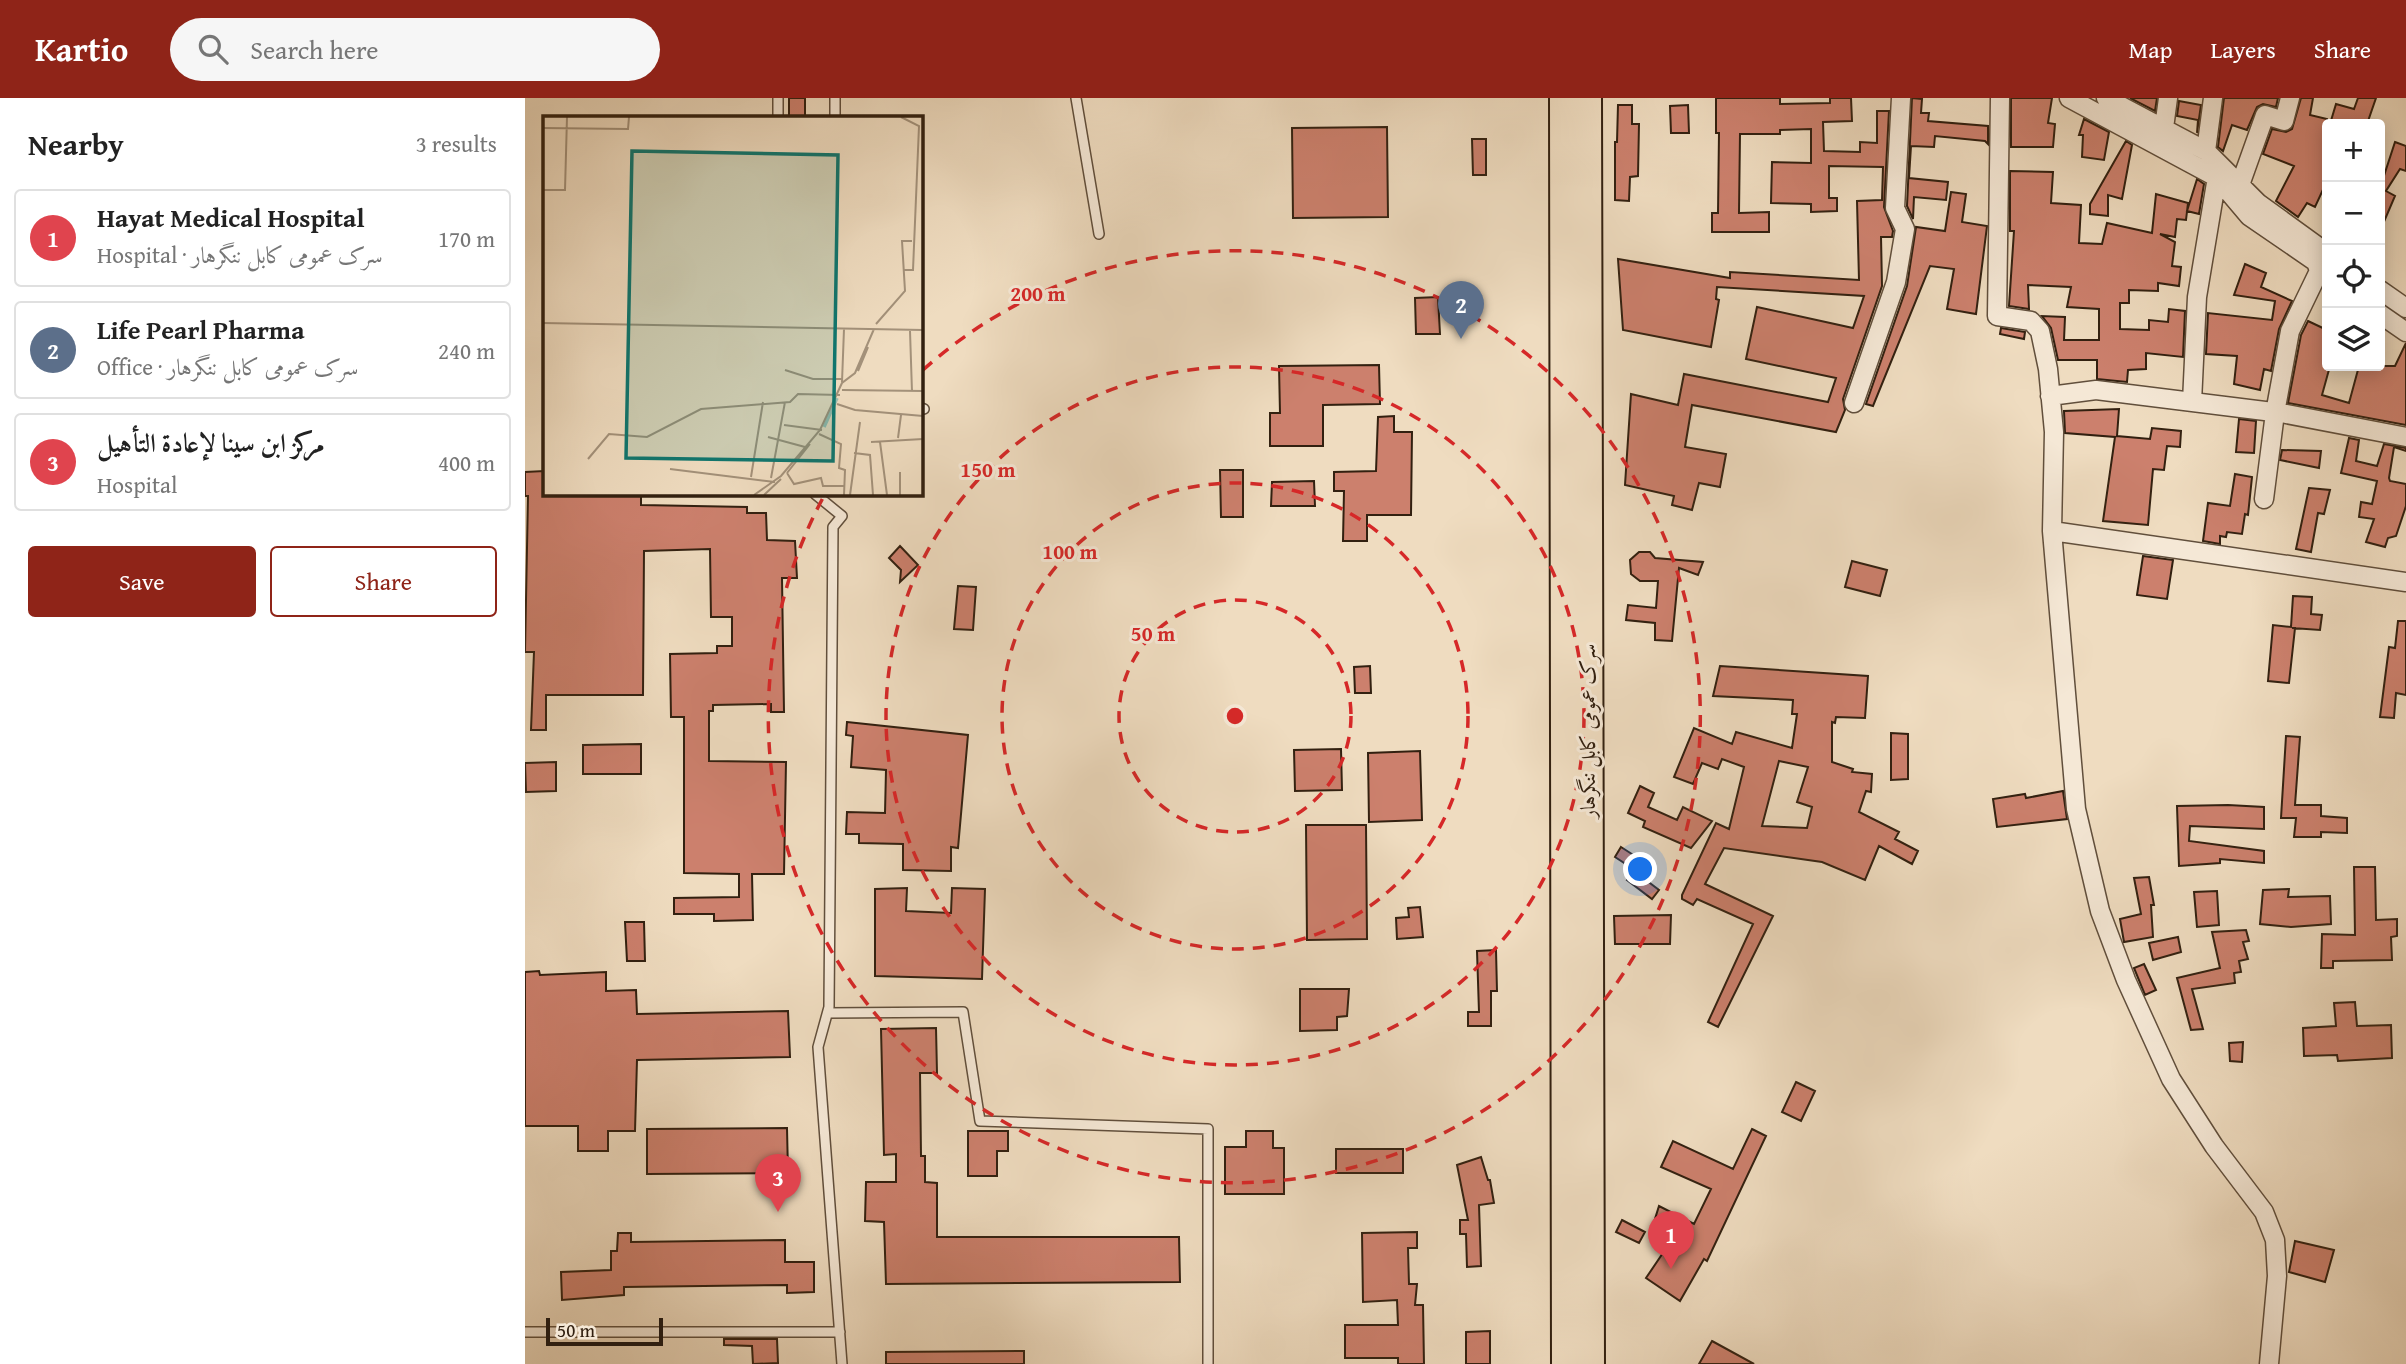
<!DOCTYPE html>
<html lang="en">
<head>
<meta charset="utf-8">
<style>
  :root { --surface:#fff; --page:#f6f6f6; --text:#222; --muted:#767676; --line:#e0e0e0; --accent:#8f2418 }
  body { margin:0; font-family:"Gentium Book Plus",Amiri,serif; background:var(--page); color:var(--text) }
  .controls { position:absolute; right:21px; top:21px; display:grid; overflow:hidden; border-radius:7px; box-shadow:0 4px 18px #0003 }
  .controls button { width:63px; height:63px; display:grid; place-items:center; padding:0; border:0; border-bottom:2px solid var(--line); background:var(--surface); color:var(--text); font:35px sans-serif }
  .scale { position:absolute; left:21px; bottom:18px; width:117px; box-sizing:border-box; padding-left:7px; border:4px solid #322010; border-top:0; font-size:19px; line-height:24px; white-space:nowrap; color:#322010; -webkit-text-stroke:5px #f5e8d6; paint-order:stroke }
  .you { position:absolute; left:1116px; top:772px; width:24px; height:24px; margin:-18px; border:5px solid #fff; border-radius:50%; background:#1a73e8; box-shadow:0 0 0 10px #1a73e833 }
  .badge { display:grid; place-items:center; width:46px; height:46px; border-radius:50%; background:var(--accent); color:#fff; font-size:23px; font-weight:700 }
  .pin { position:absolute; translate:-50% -58px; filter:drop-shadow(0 2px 4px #0008) }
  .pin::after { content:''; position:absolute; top:37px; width:24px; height:21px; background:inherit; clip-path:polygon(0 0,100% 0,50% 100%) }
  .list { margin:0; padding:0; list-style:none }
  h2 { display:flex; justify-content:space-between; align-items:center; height:91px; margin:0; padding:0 28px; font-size:30px }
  h2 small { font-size:23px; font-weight:400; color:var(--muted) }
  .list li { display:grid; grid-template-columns:46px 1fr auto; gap:21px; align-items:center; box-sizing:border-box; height:98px; margin:0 14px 14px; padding:0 14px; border:2px solid var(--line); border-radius:7px }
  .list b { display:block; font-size:26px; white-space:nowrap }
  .list p { margin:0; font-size:23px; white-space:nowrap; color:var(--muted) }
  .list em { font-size:23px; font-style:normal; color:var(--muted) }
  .actions { display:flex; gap:14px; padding:21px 28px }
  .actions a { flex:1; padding:16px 0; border:2px solid var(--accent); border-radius:7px; text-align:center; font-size:24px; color:var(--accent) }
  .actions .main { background:var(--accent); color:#fff }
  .icon { flex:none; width:38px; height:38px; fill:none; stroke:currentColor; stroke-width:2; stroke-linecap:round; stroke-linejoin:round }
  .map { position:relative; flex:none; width:1881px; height:1266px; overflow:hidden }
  header { display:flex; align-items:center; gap:42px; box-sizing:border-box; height:98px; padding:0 35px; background:var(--accent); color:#fff }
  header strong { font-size:33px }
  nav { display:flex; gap:38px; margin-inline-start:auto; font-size:24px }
  .search { width:490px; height:63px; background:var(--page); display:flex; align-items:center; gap:18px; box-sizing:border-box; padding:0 24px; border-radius:38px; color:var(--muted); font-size:26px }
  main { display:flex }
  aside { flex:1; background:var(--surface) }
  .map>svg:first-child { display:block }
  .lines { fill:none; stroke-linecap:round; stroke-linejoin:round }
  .stream { stroke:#707e6f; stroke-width:4.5 }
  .building { fill:#cc806d; stroke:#322010; stroke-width:2; fill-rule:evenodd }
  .service-casing { stroke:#614f3c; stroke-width:12 }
  .minor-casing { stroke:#614f3c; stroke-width:21 }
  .trunk-casing { stroke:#322010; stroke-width:32 }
  .service { stroke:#f5e8d6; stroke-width:9 }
  .minor { stroke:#f5e8d6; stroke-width:18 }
  .trunk { stroke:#efdcc0; stroke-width:28 }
  .ring { fill:none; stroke:#d62828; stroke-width:3.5; stroke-dasharray:12 9 }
  .labels { text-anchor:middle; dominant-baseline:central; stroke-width:6; stroke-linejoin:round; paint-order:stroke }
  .street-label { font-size:21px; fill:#322010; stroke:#f5e8d6 }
  .inset-river { fill:none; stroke:#9abcaf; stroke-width:3.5 }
  .inset-road { fill:none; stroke:#a3917a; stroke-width:2 }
  .view { fill:#0f766e; fill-opacity:0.15; stroke:#0f766e; stroke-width:3.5 }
  .inset-edge { fill:none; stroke:#322010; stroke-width:3.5 }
  .centre { fill:#d62828; stroke:#f5e8d6; stroke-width:3.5 }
  .ring-label { font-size:21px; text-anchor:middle; font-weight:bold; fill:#d62828; stroke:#f5e8d6; stroke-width:6; stroke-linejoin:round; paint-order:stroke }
</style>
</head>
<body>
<header>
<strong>Kartio</strong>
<div class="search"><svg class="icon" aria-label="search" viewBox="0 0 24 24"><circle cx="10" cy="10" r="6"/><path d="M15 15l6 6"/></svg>Search here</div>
<nav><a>Map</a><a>Layers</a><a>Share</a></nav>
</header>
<main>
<aside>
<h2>Nearby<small>3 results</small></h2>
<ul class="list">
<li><span class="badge" style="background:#e0444e">1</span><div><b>Hayat Medical Hospital</b><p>Hospital · سرک عمومی کابل ننگرهار</p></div><em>170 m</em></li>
<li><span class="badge" style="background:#5c6f8a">2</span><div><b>Life Pearl Pharma</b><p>Office · سرک عمومی کابل ننگرهار</p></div><em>240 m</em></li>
<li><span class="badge" style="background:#e0444e">3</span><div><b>مركز ابن سينا لإعادة التأهيل</b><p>Hospital</p></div><em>400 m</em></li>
</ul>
<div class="actions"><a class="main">Save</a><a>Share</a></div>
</aside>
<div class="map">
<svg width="1881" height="1266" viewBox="0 0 1881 1266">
  <rect width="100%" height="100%" fill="#efdcc0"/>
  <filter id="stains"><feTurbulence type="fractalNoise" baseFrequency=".00286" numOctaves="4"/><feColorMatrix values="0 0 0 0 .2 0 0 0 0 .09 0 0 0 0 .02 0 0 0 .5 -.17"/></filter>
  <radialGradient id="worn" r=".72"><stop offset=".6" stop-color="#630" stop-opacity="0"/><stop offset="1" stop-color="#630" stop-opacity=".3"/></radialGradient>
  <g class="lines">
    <path class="stream" d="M1855,206L1863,211"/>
  </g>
  <path class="building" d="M264,0H280V19H264Z
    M1191,0H1255V6L1305,5V0H1326L1327,23L1298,24L1299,53L1335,54V44L1352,45V13H1364L1359,109L1368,133L1367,139H1356L1357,188L1318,301L1320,312L1311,334L1167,307L1160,349L1201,356L1195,389L1174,385L1167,412L1147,407L1149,398L1100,387L1106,296L1153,307L1159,276L1303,304L1311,280L1221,261L1232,209L1328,230L1339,198L1192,189L1191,201L1194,202L1186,249L1098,232L1093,161L1205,180V174L1334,182L1332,103L1357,102L1358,69L1304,68V100H1312V113L1286,114V106L1246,105L1247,64L1286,65V31L1255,32V36H1215L1214,115L1244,114V134H1187V115H1193L1194,35H1191Z
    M1387,0L1397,1L1396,15H1404L1403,23L1463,28V46L1460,43L1410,38L1409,49L1386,48L1384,80L1423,84L1421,102L1389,99L1388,121L1382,108Z
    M1486,0H1527L1523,25L1530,26L1528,49H1486Z
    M1605,0H1632L1630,13Z
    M1699,0H1753L1751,9L1738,6L1732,9L1722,32L1707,27L1698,53L1693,49Z
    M1776,0H1788L1785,17L1802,21V83L1790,109L1782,105L1773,119L1751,103L1769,68L1738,56L1747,31L1761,34L1767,31Z
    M1833,0H1851L1842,26H1805L1811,6L1829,11Z
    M1654,3L1676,7L1672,35L1673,22L1652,18Z
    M1093,7H1107V26H1114L1113,78L1105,79L1104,103L1090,102V44H1092Z
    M1163,7L1164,35H1146L1145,8Z
    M1559,21L1584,34L1579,62L1557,59L1558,37H1554Z
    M862,29L863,119L768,120L767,30Z
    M947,41H961V77H948Z
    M1601,43L1607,47L1597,101L1583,97V118L1565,116V106Z
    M1870,44L1881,48V73L1875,71L1861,93L1870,98L1855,133V90Z
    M1485,73L1528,74L1526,105L1556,107L1554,145L1577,146L1582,125L1627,135L1631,96L1663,105L1661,122L1652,121L1650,139L1635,136L1650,144L1647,168L1656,169L1654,188L1633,185V193L1604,192V205H1595V231L1624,232V222L1643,224L1644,211L1660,213L1658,259L1621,255V271L1603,272L1602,284L1572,281V262H1533L1526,230L1517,218L1540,219L1539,242H1574V211L1542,209L1546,189L1503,187L1504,211L1484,208L1489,133H1485Z
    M1672,81L1679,86L1674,116L1662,113Z
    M1426,94L1441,96L1437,124L1462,128L1451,216L1422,211L1429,171L1405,168L1348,308L1341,306L1382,188L1391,129L1420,133Z
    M1720,166L1741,175L1736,189L1767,203L1754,231L1746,273L1739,271L1735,292L1709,286L1712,258L1681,256L1683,215L1747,222L1750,203L1709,197Z
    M913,199L915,236H891L890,200Z
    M1783,223L1802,232L1805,268L1797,297L1824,305L1834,268H1870L1881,245V327L1763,305L1776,237Z
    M1476,230L1500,234L1499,241L1475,236Z
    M854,267L855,306L798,307V348H745V315H755L754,268Z
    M1594,311L1592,338L1625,341L1627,330L1656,333L1655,349L1642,348L1639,372L1628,371L1623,427L1578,423L1590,339L1540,335L1539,313Z
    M869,318V334H887L886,417H842V443H818L819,393H809V374L851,373L853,319Z
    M1714,321L1731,323L1729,355L1711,354Z
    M1824,340L1834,342L1831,363L1852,368L1859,346L1881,350V353L1869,349L1864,380L1865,383L1881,386V408L1871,438L1863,440L1860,449L1841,444L1849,421L1834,419L1836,404L1847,406L1852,383L1816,375Z
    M1757,352L1796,353L1794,370L1755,362Z
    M695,372H718V419H696Z
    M19,373V396H116V407L222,409V415H241L242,442L270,443L272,480H257L259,614H246V606L188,607V613H184V663L261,664L259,776H227L228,822L189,823V816H149V800L214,799V776L159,775V619H146L145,556L192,555V548H207V519H186L185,451L119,453L118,597H21V632H6L9,554H0L3,398H0V374Z
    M1710,376L1727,379L1723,417L1720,416L1717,436L1702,434L1701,439L1695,438V446L1678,443L1683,405L1705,408Z
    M789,383L790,408H746L747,384Z
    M1784,390L1805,392L1799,416L1793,415L1786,454L1771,451Z
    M375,448L393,467L375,484L376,472L364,460Z
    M1114,454H1125L1130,460L1178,464L1173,477L1154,470L1147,543L1130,542V525L1101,522L1103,507L1131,510L1133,483H1115L1106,476L1105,462Z
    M1618,458L1648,462L1642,501L1612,497Z
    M1327,463L1362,472L1355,498L1320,489Z
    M433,488L451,489L448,532L429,531Z
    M1768,498L1787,499L1786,516L1797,517L1795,532L1767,530H1770L1764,585L1743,583L1748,527L1766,529Z
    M1873,523H1881V597L1871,595L1869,620L1855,619L1864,549L1870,550Z
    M845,568L846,595H830L829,569Z
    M1195,568L1343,578L1340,620L1311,619L1310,625L1307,624V664L1328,671L1327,674L1347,676L1346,694L1341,693L1334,714L1374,734L1370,741L1393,753L1387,766L1354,748L1340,782L1297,764L1199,750L1180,786L1248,818L1193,929L1183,924L1228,826L1172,801L1168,807L1157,801V797L1191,725L1204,731L1219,669L1197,661L1193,671L1177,665L1168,686L1149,679L1169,630L1207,646L1211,634L1267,650L1272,616H1267L1268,602L1188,598ZM1254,663L1283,669L1272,704L1287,709L1282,730L1237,728Z
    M322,624L443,637L433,750L426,749V773L378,772V746L334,745V736H321L322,714L360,715L361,672L326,669L328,638L321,637Z
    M1366,635L1383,636V681L1366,682Z
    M1761,638L1775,639L1770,707H1796V718L1822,720V735L1796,734V739H1769L1771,720H1756Z
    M116,646V676H58V647Z
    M816,651L817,692L770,693L769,652Z
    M895,653L897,722L844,724L843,655Z
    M31,664V693L1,694L0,665Z
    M1115,688L1129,695L1123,709L1152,722L1158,709L1187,723L1166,750L1118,729L1120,723L1103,715Z
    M1538,693L1542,721L1472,729L1468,701L1500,696L1501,700Z
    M1703,707L1739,709V731L1665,728L1664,743L1739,753V765L1695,761V765L1654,768L1652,708Z
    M781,727H841L842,841L782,842Z
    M1096,749L1113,760L1107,770L1090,759Z
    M1829,769H1850L1851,822L1872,821V838L1866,839L1867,862L1808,863V870H1796L1797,836L1830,837Z
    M1109,773L1134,792L1127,801L1102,782Z
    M1624,779L1629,807H1626L1628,839L1599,844L1595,821L1616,816L1609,780Z
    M382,790L381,813L426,815L427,790L460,791L457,881L350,878V791Z
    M1764,791L1763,799L1805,798L1806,826L1766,829L1735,826L1738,792Z
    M1692,793L1694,827L1672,829L1669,794Z
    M895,809L898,839L872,841L871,820L884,819L883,810Z
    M1146,817L1145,846H1090L1089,818Z
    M100,824H119L120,863H102Z
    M1721,832L1724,843L1718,844L1723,861L1714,863L1716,874L1709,875L1710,885L1667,891L1678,931L1666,932L1652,880L1695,870L1687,834Z
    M1653,839L1656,854L1628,862L1624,845Z
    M971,852L972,893H966V928H943V914H954L952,853Z
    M1619,866L1631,892L1620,897L1609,870Z
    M14,873L15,877L81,874V893L111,892L112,916L263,913L265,959L112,962L110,1033H83V1053H53V1028H0V874Z
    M775,891H824L822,918L812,919V932L775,933Z
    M1830,904L1832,928L1866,927L1867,960L1813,963L1812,957L1779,958L1778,930L1811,928L1809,905Z
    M411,930L412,975H395L396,1058H400V1084L412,1085V1139H654L655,1184L361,1186L359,1124L340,1123L341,1084H371V1056L359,1057L356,931Z
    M1718,944L1717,964L1705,963L1704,945Z
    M1271,984L1290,993L1276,1023L1257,1014Z
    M262,1030L263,1075L122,1076V1031Z
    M1227,1031L1241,1038L1182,1163L1179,1161L1155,1203L1121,1180L1144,1146L1125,1137L1134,1108L1169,1126L1186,1091L1136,1069L1148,1043L1208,1071Z
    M443,1033H483V1053H472V1078H443Z
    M721,1033H748V1050H759V1096H700V1049H721Z
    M811,1051H878V1075H811Z
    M956,1059L963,1082H965L969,1105L954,1107L956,1168L942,1169L941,1136H935V1122H943L932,1067Z
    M1097,1122L1120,1134L1114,1145L1091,1134Z
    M892,1134V1150H883L884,1186H892L890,1207H898L899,1266H873V1260H820V1227H873L872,1202L838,1204L837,1135Z
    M93,1135H106V1144L260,1142V1164H289V1194L262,1195V1187L99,1189V1197L37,1202L36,1174L86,1172V1153H92Z
    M1770,1143L1809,1152L1800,1184L1764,1174Z
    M965,1233V1266H941V1234Z
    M199,1241H252L253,1265L228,1266L227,1248L199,1247Z
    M1187,1243L1229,1266H1174Z
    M499,1253V1266H361V1254Z"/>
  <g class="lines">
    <g class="service-casing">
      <path id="service" d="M253,0V19
        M551,0L574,136
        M310,19V0
        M396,310L399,311
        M290,396L317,418L308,429L304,909L293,949L317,1266
        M303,915L438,914L455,1023L683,1031V1266
        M0,1234H315"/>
    </g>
    <g class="minor-casing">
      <path id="minor" d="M1475,0L1472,218L1506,223L1515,233L1523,271L1529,334L1527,433L1551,711L1575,813L1601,882L1646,981L1689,1048L1739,1114L1750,1142L1752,1178L1744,1266
        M1544,0L1691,79L1724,118L1791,164L1794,173L1802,179
        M1581,0L1681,53L1733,105L1802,155
        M1639,30L1643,0
        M1681,53L1688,0
        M1715,87L1740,17L1759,23L1765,0
        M1855,192L1881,210
        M1855,216L1881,234
        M1525,298L1571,292L1756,315L1881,339
        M1667,304L1672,199L1693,73
        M1329,305L1371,184L1380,131L1370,110L1376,0
        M1739,401L1750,315L1765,233L1794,173
        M1527,433L1881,484"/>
    </g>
    <g class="trunk-casing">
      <path id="trunk" d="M1039,0L1041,1266
        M1062,0L1065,1266"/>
    </g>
    <use href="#service" class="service"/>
    <use href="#minor" class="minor"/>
    <use href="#trunk" class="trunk"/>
  </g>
  <g class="ring">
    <circle cx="710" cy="618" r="116"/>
    <circle cx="710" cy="618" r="233"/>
    <circle cx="710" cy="618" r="349"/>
    <path d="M398 272A466 466 0 1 1 300 396"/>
  </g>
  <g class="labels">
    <g class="street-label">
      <text transform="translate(1062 633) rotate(-90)">سرک عمومی کابل ننگرهار</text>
    </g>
  </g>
  <g transform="translate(18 18)">
    <rect width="380" height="380" fill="#efdcc0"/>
    <path class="inset-river" d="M281,311L294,282"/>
    <path class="inset-road" d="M358,1L376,10L370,154H360M0,12L85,13L86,1M0,74H22L24,1M0,207L380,214M333,208L362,175L359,125H369M367,215L369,276M242,254L270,263H300M315,255L325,231M299,266L301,213M299,274L380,275M294,288L312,294L380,300M241,309L279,314M276,318L298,328L296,352L302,354L301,379M225,321L262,331M355,322L358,299M328,326L380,323M337,326L344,379M311,337L327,339L330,379M45,343L66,318L104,321L158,293L247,286L255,278L297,279M127,353L232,366M244,357L267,328M244,357L251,368L278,362L280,370H301M208,361L220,286M228,362L242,286M211,379L238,360L277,314L299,267L312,257L331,213M221,379L238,363M307,379L317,306M357,379V356"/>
    <path class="view" d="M89,35L295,39L290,345L83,342Z"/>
    <rect width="380" height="380" class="inset-edge"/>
  </g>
  <circle cx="710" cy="618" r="10" class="centre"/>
  <g class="ring-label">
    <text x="513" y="203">200 m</text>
    <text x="463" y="379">150 m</text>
    <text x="545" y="461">100 m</text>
    <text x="628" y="543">50 m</text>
  </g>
  <rect width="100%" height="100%" filter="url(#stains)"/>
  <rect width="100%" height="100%" fill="url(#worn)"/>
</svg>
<div class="controls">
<button>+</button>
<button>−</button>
<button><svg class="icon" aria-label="locate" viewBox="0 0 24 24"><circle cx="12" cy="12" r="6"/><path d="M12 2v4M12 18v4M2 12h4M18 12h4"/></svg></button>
<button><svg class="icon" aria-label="layers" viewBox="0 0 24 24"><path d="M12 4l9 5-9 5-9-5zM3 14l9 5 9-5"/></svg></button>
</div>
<div class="scale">50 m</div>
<div class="you"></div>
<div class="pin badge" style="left:1146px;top:1171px;background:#e0444e">1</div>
<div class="pin badge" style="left:936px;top:241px;background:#5c6f8a">2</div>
<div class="pin badge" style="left:253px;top:1114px;background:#e0444e">3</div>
</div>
</main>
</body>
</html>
